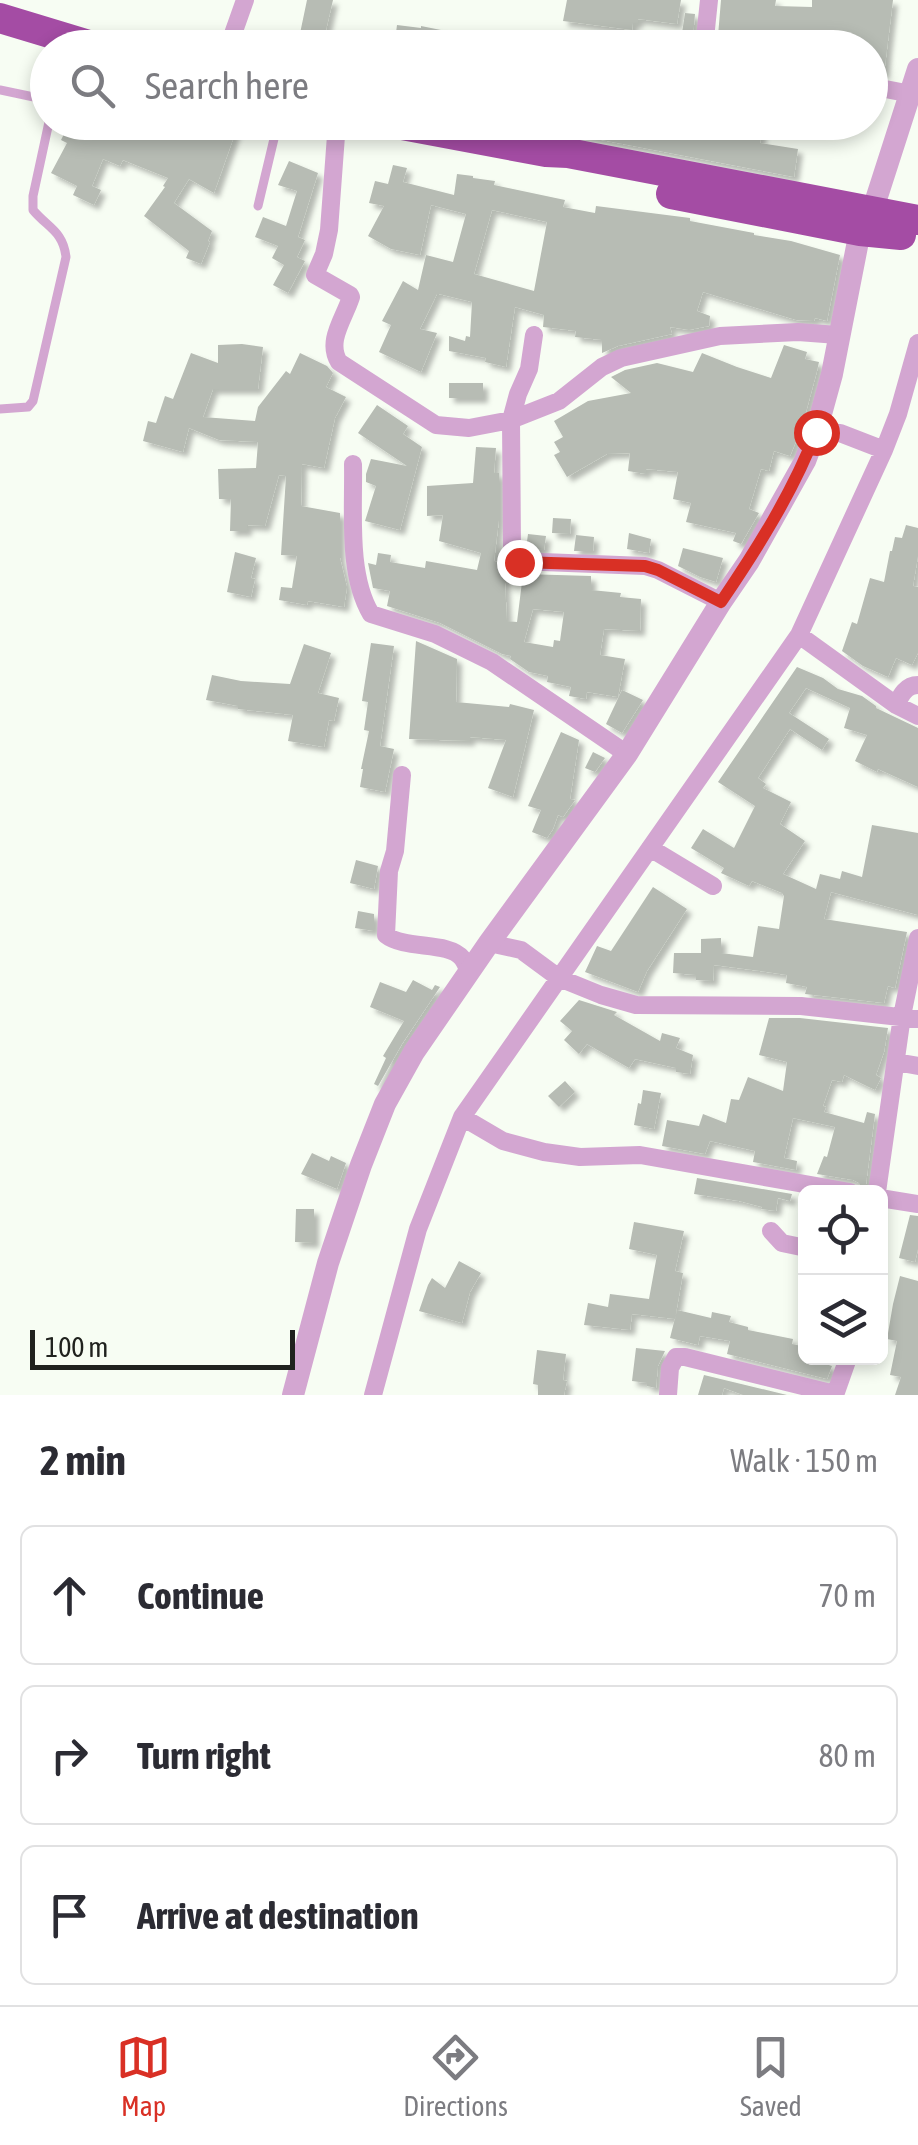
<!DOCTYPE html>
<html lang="en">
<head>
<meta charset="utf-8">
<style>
  :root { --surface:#fff; --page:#f7f7f7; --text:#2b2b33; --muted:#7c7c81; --line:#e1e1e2; --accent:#d93025 }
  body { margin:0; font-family:"Asap Condensed",sans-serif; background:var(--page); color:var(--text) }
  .controls { position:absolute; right:30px; bottom:30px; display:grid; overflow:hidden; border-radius:15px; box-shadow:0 5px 15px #0003 }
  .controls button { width:90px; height:90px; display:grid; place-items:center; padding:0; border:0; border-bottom:2px solid var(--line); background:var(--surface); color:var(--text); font:50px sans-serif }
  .scale { position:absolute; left:30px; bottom:25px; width:265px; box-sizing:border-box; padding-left:10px; border:5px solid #20221e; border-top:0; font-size:28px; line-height:35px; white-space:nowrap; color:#20221e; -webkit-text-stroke:8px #f7fdf3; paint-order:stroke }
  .stop { position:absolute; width:30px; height:30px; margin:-22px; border:8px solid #d93025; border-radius:50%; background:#fff }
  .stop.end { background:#d93025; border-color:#fff; box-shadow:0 2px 10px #0008 }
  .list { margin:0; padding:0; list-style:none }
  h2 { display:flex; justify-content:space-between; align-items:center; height:130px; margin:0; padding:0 40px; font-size:42px }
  h2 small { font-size:32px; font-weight:400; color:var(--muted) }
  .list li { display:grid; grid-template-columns:65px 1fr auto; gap:30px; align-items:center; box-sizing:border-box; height:140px; margin:0 20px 20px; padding:0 20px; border:2px solid var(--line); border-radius:15px }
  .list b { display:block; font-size:38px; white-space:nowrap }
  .list em { font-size:32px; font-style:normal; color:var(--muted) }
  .icon { flex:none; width:55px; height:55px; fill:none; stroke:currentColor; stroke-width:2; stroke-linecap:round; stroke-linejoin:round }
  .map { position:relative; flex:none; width:918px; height:1395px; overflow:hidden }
  .search { position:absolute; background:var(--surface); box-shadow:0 5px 15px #0003; left:30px; right:30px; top:30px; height:110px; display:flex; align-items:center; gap:25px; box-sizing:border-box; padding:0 35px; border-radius:55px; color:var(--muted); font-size:38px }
  .sheet { height:610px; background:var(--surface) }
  nav { display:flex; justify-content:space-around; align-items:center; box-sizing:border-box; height:140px; border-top:2px solid var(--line); background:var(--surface); font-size:28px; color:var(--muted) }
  nav a { display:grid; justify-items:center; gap:5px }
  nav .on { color:var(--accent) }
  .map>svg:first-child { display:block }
  .building { fill:#b7bcb4; fill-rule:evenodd; filter:url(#shadow) }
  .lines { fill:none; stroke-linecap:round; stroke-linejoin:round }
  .service { stroke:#d3a6d1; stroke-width:9 }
  .minor { stroke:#d3a6d1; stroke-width:18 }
  .tertiary { stroke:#d3a6d1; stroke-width:22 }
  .trunk { stroke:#a44ca4; stroke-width:30 }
  .route { stroke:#d93025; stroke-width:12 }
</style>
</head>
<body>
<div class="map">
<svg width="918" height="1395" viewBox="0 0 918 1395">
  <defs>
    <filter id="shadow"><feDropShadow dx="5" dy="5" stdDeviation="2.5" flood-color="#0004"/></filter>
  </defs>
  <rect width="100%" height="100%" fill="#f7fdf3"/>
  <path class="building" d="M307,0H333L326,30L381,40L380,48H319L298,43Z
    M567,0H681L677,24L638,19V23H633L632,30L563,21Z
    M721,0H776L775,6L812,7V0H893L884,74L870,72V48L836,43V48H717Z
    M685,13L695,14L692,48L680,46Z
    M397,25L421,28V26L461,34V30L481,33V38L496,41L495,48H431L412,44V48H394Z
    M70,122H129L168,138L175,122H221L237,128L214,193L189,179L174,203L212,231L208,241L210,242L201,264L186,258L189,251L144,216L165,187L163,186L168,178L123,160L120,166L103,159L92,186L101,190L94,205L73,195L77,186L51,173L67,143L61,140Z
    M547,122H732L763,128L760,143L798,149L794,177L581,136L546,128Z
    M289,161L318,173L298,237L305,240L297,257L305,261L288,293L273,285L284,265L272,258L278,246L255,237L263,217L286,226L297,191L278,185Z
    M393,165L407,168L403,182L454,195L457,174L473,176V178L495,181L494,185L565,200L563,207L595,213L596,206L690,218V221L754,233V235L791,241L840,255L827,321L815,318L814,321L796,320L703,292L697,311L710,316L709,326L689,330L670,327L672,334L618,346L602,353V340L575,337L576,331L543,327L544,315L515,307L506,367L485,362L486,358L449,351V336L465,341L466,336L470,337L472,302L439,294H437L420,329L437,333L421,372L379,352L391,325L382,321L403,281L418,290L426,255L453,262L466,214L431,205L420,255L391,249L368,236L384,206L369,203L375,181L388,184ZM492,210L547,222L534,291L474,274Z
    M242,344L263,347L258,389H213L203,417L255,421L258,407L286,371L290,374L300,353L327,366L333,373L326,387L346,397L335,418L324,468L302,464L301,506L340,513V558L347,587L344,607L308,601L307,605L279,600L281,587L292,588L297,556L281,555L286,476L279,475L265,526L247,525V531H230L231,499H219L218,469L256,468L258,442L219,440L189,428L183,452L143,441L148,421L156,423L165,396L173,399L191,353L218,363V345Z
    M784,345L807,352L805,359L819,362L817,371L802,427L790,456L774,451L769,471L761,469L749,509L759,513L741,544L733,541L736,533L686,522L691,503L673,499L678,472L646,469V474L628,471L630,453L607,454L567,477L554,455L560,452L554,442L563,437L554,421L588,401L631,393L611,377L625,370L657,363L693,372L702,353L737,367L771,378Z
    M449,383H483V398H449Z
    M377,405L408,426L403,434L422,447L400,530L365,521L376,486L366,482V474L371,459L407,466L358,433Z
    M476,447L496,448L494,473H499V520L494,561L504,564L507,621L517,622L523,574L591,576V590L621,593L620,597L641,599L640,631L604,629L600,655L625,659L618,697L587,692L586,699L569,696L571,687L547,682L548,676L529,672L510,659L511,656L502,654L440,623L387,606L390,591L373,588L368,563L376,565L378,553L391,555L390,562L425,568L426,561L477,570L481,553L439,541L443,515L427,516V486L473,483ZM533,609L564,612L560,641L554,640L553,647L524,642Z
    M553,518L571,519L570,534L552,533Z
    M906,525L918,528V556L913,586L918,587V653L912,665L896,658L888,677L863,666L842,651L852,622L857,624L870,578L884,582L890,551H892L895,537L902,538Z
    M629,533L651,539L649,553L627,549Z
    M528,534L546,536L544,550L526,549Z
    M576,535L594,537L593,551H574Z
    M683,548L723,558L716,582L700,577L678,566Z
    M235,552L256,558L251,578L255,579L251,597L227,592Z
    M416,641L457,659L456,702L509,707L510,704L534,710L513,797L488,788L506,740L470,737V741L409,739Z
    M371,643L394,646L380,746L394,749L385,792L360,787L363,769H361L369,731L364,730L368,702L362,701Z
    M304,644L331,653L318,693L339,698L334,721L329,720L324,747L288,741L293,715L238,709V706L206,700L212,675L241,681L290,684Z
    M797,667L823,678L838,689L862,696L876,706V708L918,728V787L878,769L877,772L855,761L867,735L844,728L850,708L806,688L789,713L829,739L822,750L790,729L758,778L766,784L763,788L791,802L780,824L805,841L783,874L816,889L820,874L840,879L842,871L862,877L872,825L918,833V915L831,892L824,919L907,932L895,988L888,986L884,1003L805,994L807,987L786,983L787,975L760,971L714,965L713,981L696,980V975L673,973L674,953H701V939L721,938V953L753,957L758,926L779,929L784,896L782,893L752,881L749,886L721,873L724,868L691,848L703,829L734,848L755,806L718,782Z
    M622,690L643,700L622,733L606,724Z
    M561,732L579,740L570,799L575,800L563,817L558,815L553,829L547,838L532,832L541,810L528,806Z
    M593,752L605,758L595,772L585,768Z
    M356,860L378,866L374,889L350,883Z
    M653,887L687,909L647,971L638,992L585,972L597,946L611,951Z
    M358,911L374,914V931L355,928Z
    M413,980L432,990L435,985L440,987L402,1044L378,1086L374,1084L386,1058L383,1056L404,1021L370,1007L380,982L406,992Z
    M579,1000L617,1012L614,1015L660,1041L662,1033L680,1038L676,1048L693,1055L690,1074L676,1072V1068L635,1059L629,1068L587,1044L579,1054L564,1040L572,1031L560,1021Z
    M769,1018H800L888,1028L884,1052L876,1075L881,1078L875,1090L844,1075L842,1082L832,1080L823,1106L826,1107L824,1112L864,1123L867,1112L875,1114L865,1192H862L859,1183L853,1180L817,1174L824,1156L827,1157L835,1127L793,1118L784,1158L797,1161L796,1170L753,1162L755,1151L710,1141L705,1154L662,1146L667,1120L699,1126L703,1114L726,1123L731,1099L739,1100L748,1077L783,1091L787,1062L759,1055Z
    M565,1081L575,1092L559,1107L548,1096Z
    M643,1090L661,1093L654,1129L634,1125L638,1103L641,1104Z
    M312,1153L329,1161L331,1156L346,1163L337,1189L301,1174Z
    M697,1178L792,1194L790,1201L778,1198L776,1211L761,1209L762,1207L739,1201L694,1194Z
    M296,1209H314V1243L295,1242Z
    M910,1215L918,1216V1249L915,1262L899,1258Z
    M634,1222L684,1231L675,1271L683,1273L675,1319L632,1314L630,1330L584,1325L588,1303L608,1307L610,1294L649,1299L657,1255L629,1249Z
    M459,1261L481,1273L470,1292L462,1323L419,1311L428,1285L432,1278L445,1288Z
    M900,1276L918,1281V1395H895L901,1377L890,1375L897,1341L887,1339L893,1304Z
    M677,1310L711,1318L712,1312L731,1316L729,1322L748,1327V1330L793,1339L792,1344L806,1347V1358H817L816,1361L832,1366L827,1379L727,1354L730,1341L700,1336L698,1345L670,1338Z
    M636,1348L665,1351L658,1366L656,1388L647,1386V1383L632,1381Z
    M537,1350L566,1354L563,1380L567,1381L564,1395H538V1385L533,1384Z
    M704,1375L787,1395H743L724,1388L722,1395H698Z"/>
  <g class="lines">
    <path class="service" d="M0,90L48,100
      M258,206L278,122
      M0,409L28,407L33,401L66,257C63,231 48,228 33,210V196L49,122"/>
    <path class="minor" d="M228,48L245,0
      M704,48L709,0
      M870,86L911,94
      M337,122L329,230L324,254L315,275L350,295L351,297C344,319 326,341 339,362L436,425L469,428L511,420L518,394L529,369L534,335
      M816,432L840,433L884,450
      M353,464C354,510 347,574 371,614L435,634L492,662L627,754
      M721,602L658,570L645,566L517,561L513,556L512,548L511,420L559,401L602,367L621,358L720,336L798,332L838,335
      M799,635L896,705L918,716
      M896,705C901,695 906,685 918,685
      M402,775L395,851L389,871L386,935C405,950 448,941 462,958C466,963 467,968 470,973
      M650,848L713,886
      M489,943L521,950L559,978L601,995L636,1005L801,1006L918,1019
      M896,1062L918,1066
      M462,1117L503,1141L544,1152L580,1157L640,1155L850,1192
      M877,1192L902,1016L918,938
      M880,1198L918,1204
      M771,1231L782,1243L806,1248
      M373,1395L418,1229L462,1117L799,635L884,450L898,414L918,343
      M668,1395L670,1368L676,1357H685L835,1394
      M835,1395L848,1358"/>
    <path class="tertiary" d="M872,212L918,69
      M293,1395L328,1263L361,1165L385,1104L414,1052L489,943L627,754L721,602L749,561L805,461L816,432L832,374L860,231"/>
    <path class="trunk" d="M0,18L99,48
      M386,122L546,152L568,153L918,220
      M671,194L860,231L901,235"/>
  </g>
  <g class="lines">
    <path class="route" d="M519,562L645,566L658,570L721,602C757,549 793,492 816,432"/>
  </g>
</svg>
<div class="controls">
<button><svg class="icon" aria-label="locate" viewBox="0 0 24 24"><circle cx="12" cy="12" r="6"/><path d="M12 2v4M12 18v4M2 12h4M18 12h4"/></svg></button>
<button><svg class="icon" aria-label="layers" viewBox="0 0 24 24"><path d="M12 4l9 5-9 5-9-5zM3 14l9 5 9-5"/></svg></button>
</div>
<div class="scale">100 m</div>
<div class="stop" style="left:816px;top:432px"></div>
<div class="stop end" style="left:519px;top:562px"></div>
<div class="search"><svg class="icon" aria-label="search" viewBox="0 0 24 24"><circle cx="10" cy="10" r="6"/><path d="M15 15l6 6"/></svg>Search here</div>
</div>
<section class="sheet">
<h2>2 min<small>Walk · 150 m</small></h2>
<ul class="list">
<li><svg class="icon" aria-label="ahead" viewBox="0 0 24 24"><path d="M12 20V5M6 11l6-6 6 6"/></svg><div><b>Continue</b></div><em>70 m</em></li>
<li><svg class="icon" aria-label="right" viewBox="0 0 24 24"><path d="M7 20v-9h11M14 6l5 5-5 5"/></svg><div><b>Turn right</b></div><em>80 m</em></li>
<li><svg class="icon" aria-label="arrive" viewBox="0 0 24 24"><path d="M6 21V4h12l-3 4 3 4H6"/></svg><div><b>Arrive at destination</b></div></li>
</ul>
</section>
<nav>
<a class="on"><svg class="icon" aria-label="map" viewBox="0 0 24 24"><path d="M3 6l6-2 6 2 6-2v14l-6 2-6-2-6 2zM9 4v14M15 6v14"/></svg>Map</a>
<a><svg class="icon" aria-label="directions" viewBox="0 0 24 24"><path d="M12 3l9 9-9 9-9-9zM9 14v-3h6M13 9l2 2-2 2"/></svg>Directions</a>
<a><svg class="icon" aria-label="saved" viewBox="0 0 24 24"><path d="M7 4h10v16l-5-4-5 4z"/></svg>Saved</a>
</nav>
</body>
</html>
